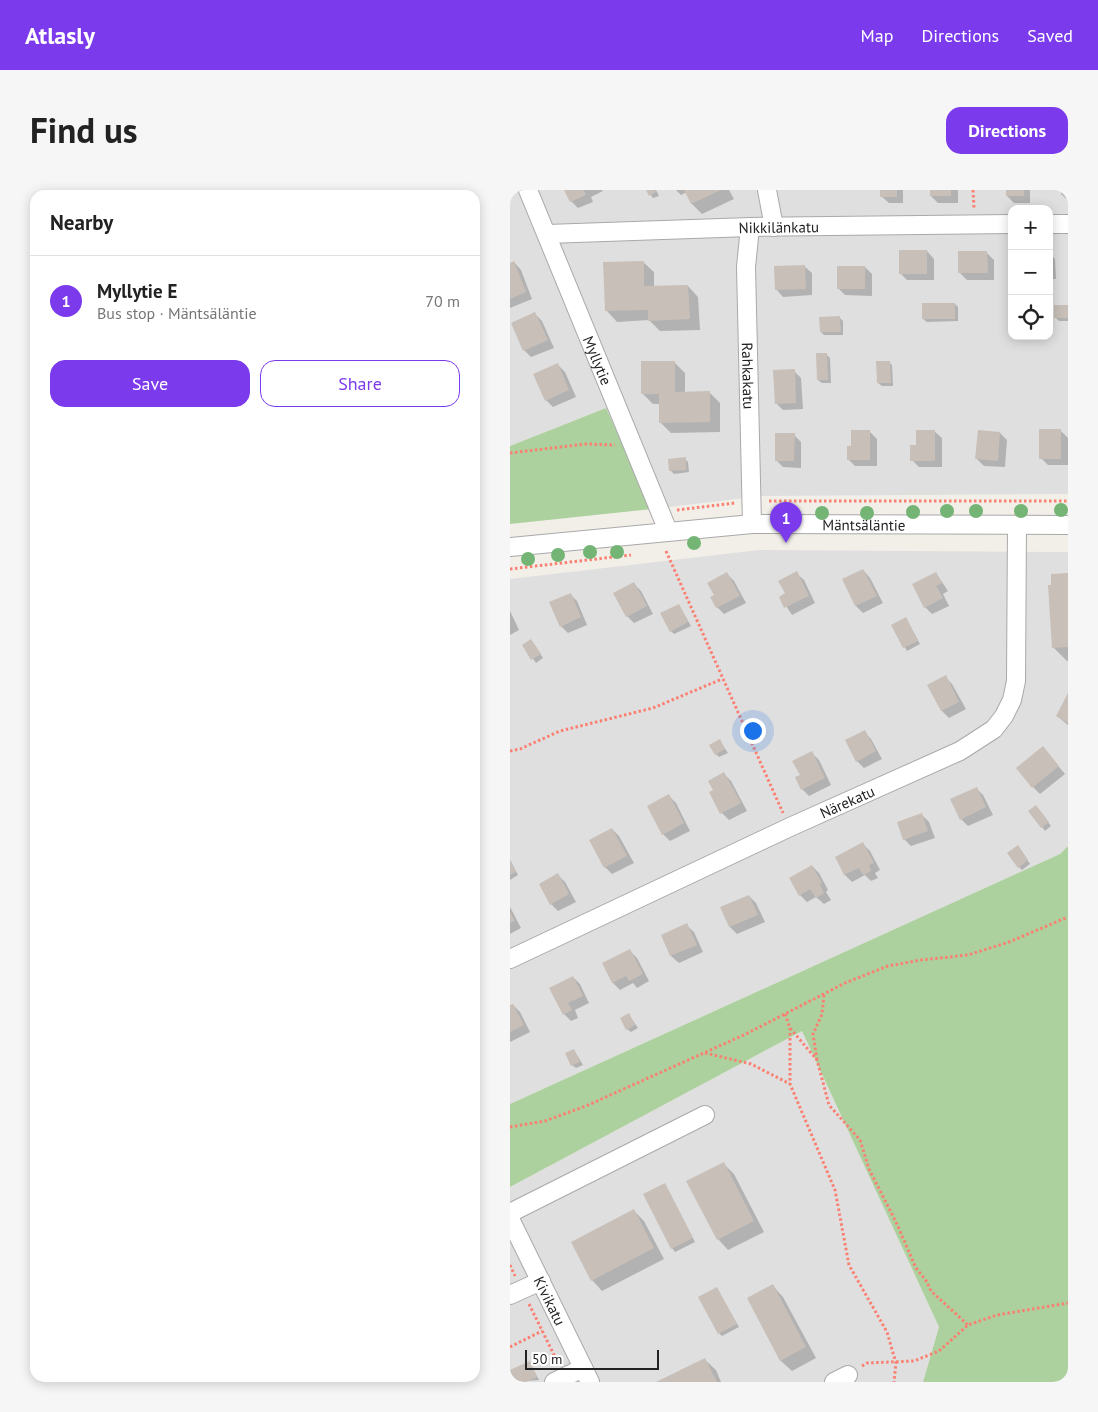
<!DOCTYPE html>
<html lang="en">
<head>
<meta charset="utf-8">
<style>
  :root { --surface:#fff; --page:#f6f6f6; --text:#222; --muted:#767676; --line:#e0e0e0; --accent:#7c3aed }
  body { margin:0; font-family:"PT Sans",sans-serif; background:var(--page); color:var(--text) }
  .controls { position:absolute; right:15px; top:15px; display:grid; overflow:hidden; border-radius:10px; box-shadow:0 2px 12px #0003 }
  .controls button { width:45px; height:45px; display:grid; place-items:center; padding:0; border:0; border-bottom:1px solid var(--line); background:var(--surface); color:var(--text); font:25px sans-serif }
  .scale { position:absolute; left:15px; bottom:12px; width:134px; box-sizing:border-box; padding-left:5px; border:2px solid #222; border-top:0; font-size:14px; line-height:18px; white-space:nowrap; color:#222; -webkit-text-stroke:4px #fff; paint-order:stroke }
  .you { position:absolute; left:242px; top:540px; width:18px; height:18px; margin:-12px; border:4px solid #fff; border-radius:50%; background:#1a73e8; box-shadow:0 0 0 8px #1a73e833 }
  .badge { display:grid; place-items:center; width:32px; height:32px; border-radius:50%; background:var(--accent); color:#fff; font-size:16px; font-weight:700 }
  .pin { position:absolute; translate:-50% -41px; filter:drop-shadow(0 1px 2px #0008) }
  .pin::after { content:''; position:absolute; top:26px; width:18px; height:15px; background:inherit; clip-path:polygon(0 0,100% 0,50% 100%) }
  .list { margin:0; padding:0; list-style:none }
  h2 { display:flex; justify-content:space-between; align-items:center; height:65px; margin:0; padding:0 20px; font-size:21px }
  h2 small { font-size:16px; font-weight:400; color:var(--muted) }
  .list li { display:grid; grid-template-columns:32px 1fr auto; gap:15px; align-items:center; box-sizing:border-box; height:90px; padding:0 20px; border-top:1px solid var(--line) }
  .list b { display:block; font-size:19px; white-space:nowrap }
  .list p { margin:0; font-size:16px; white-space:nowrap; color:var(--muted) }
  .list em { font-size:16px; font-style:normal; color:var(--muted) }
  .actions { display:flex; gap:10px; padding:15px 20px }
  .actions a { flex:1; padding:11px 0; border:1px solid var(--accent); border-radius:15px; text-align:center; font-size:18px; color:var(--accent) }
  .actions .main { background:var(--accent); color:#fff }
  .icon { flex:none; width:28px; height:28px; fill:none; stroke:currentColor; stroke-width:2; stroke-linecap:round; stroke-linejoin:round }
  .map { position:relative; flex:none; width:558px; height:1192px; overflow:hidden; border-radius:15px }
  header { display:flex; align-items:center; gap:30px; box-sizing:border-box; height:70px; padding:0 25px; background:var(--accent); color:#fff }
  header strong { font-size:24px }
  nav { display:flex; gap:28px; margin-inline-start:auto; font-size:18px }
  .intro { display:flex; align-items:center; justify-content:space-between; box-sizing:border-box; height:120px; padding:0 30px }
  h1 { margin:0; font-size:35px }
  .button { padding:12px 22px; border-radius:15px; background:var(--accent); color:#fff; font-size:18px; font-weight:700 }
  main { display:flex; gap:30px; padding:0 30px }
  aside { flex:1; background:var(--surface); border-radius:15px; box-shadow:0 2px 12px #0003 }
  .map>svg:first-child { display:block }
  .residential { fill:#e0dfdf; fill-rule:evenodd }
  .forest { fill:#add19e }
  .shadow { fill:#0003 }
  .building { fill:#c7bfb8 }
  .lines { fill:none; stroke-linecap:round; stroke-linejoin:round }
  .minor-casing { stroke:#a9a9a9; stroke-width:20 }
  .path { stroke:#fa8072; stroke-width:3; stroke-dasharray:2.5 2.5; stroke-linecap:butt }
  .minor { stroke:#fff; stroke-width:18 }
  .tree { fill:#74b475 }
  .labels { text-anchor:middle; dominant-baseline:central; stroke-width:4; stroke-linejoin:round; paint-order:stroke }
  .street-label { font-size:15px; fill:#222; stroke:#fff }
</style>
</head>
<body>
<header>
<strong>Atlasly</strong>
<nav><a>Map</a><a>Directions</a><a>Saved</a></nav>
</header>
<div class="intro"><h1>Find us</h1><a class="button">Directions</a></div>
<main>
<aside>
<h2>Nearby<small></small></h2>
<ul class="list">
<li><span class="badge">1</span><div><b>Myllytie E</b><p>Bus stop · Mäntsäläntie</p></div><em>70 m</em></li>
</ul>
<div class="actions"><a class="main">Save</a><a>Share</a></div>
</aside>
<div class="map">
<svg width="558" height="1192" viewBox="0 0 558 1192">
  <rect width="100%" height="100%" fill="#f2efe9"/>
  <path class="residential" d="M0,0H558V304L252,306L142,319L96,218L0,256ZM502,19H539V146H502Z
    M249,360L558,362V656L550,664L0,914V389Z
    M292,841L429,1137L413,1192H0V997Z"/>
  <path class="forest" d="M96,218L142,319L0,334V256Z
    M558,656V1192H413L429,1137L292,841L0,997V914L550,664Z"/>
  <path class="shadow" d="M56,0H92L93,1L81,7L83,12L68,18L61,11Z
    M137,0H146L149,6L143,8Z
    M166,0H219L224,9L192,24L182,14L177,2L171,5Z
    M371,0H393V13H379L371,6Z
    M421,0H448V13H428L421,6Z
    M497,0H520V13H504L497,6Z
    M552,0H558V10L552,5Z
    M417,61L424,69V90H397L390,83Z
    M539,62L545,69L546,89H539Z
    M477,63L484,70V90H457L450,83Z
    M4,72L11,80L22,109L0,118V74Z
    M133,72L144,82V97L178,96L188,107L190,140L150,141L139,130L107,132L97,121Z
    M294,76L302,83V105L273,107L266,99Z
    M355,77L362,84V106L335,105L328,98Z
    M445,114L448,117V131L417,132L413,129Z
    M558,116V131H549L545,127Z
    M25,124L32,131L44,158L21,167L14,160Z
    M330,128L333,131V145H314L311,142Z
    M316,164L320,168L321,193H312L308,190Z
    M164,172L175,183V203L199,202L210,213V242L161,243L151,233L150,214H143L133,204Z
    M379,172L382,175L383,196H372L368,193Z
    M47,174L55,182L66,207L43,217L36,210Z
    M284,181L291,188L293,219L273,220L266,213Z
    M424,241L432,248V277H409L402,270L407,256Z
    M551,241L558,248V275H538L531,268Z
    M360,242L367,249V276H345L338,269L343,257Z
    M490,243L497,250L495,277L474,276L467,269Z
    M284,245L291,252V278L273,277L266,270Z
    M175,269L178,272L179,282L164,284L160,280Z
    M353,380L360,388L373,413L353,423L346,416L334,390Z
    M286,383L294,390L305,413L282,425L270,407L276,404Z
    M426,383L438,401L433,404L439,416L422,424L415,417Z
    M217,384L224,391L236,413L214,424L207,417L206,406Z
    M558,384V471H557L543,457V396Z
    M124,394L131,401L143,424L124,433L117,426Z
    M60,404L67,411L77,435L58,443L51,436Z
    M169,415L181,436L164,444L161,441Z
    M0,421L9,440L0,445Z
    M396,428L410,454L397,461L382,435Z
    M24,454L33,468L26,473L14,456Z
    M435,487L442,494L456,519L439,528L432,521L419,496Z
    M558,506V535L547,526Z
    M354,542L361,549L372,569L354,578L347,571Z
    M210,551L218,563L209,567L206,564Z
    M302,563L309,570L321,595L299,606L292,599L291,585Z
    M539,565L555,584L530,604L523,597Z
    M214,584L221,591L237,621L219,630L212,623L200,603L204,600Z
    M466,598L473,605L483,625L458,636L451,629Z
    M159,606L166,613L180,641L160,651L153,644Z
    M529,620L541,636L535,641L520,621Z
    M412,625L419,632L425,648L401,656L394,649Z
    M102,639L109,646L124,673L102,684L95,677Z
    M353,654L360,661L370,680L365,683L368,688L361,691L355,685L342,692L335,685L326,668Z
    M511,660L520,674L512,680L509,677Z
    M0,670L8,685L0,690Z
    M302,676L309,683L318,700L316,702L321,710L314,714L306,707L297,712L290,705Z
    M48,685L55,692L66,712L48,721L41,714Z
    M239,706L246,713L255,732L227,744L220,737L212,718Z
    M0,717L11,738L0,744Z
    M176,735L184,742L193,762L169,773L161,766L152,746Z
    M120,761L127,768L139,791L127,798L123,793L110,800L103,793L94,774Z
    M63,787L70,794L79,813L65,820L68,828L61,831L54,824Z
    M3,815L10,822L20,842L0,852V817Z
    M119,825L128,838L121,842L117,839Z
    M64,860L73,875L66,878L62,875Z
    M213,973L224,984L254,1042L218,1060L208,1049Z
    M155,994L185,1052L165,1062L162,1058Z
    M124,1021L134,1031L154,1069L92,1101L82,1090Z
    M263,1096L273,1107L306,1168L282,1181L271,1171L238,1109Z
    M207,1099L229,1137L212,1146L209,1143Z
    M195,1170L206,1180L211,1192H149Z
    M20,1173L29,1190L0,1192V1182Z"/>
  <path class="building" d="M54,0H74L76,5L60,12Z
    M136,0H145L146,2L139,6Z
    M174,0H211L181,14Z
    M370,0H387V7H370Z
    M420,0H441V6H420Z
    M496,0H514V6H496Z
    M551,0H558V5H551Z
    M389,60H417V84H389Z
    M448,61H477L478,83H448Z
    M4,71L16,102L0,109V73Z
    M134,71V96L178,95L180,129L138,131V120L95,121L93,72Z
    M295,75L296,99L265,100L264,76Z
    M327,76H355V99H327Z
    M412,113H445V129H412Z
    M544,115H558V128H544Z
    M25,122L38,150L13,161L1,133Z
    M330,126L331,142H310L309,127Z
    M306,163H317L318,190H307Z
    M131,171H165V202L200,201V232L149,233V204H131Z
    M366,171H380L381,193H367Z
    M48,173L59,200L35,211L23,184Z
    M285,179L286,213L265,214L263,180Z
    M529,239H551V269H529Z
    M341,240H360V270H337V256H341Z
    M406,240H425V271H400V255H406Z
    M468,240L490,242L488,271L465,269Z
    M265,243H285L284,271H265Z
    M176,267V280L159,281L158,269Z
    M353,379L367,406L345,416L332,389Z
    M287,381L299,406L274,418L269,407L275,403L268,391Z
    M217,382L230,406L206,418L200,407L204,405L197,393Z
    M426,382L432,393L426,396L433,408L414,418L402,394Z
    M558,383V457L542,458L538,395H541V384Z
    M124,392L137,416L116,427L103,403Z
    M61,403L71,427L50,437L39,412Z
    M169,414L178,432L160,442L150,423Z
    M396,427L408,451L393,458L381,435Z
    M21,449L31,464L21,470L12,455Z
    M436,485L449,512L431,521L417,495Z
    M558,503V533L546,526Z
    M355,540L366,561L346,572L335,550Z
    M210,549L215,559L205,565L199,555Z
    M533,556L549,576L522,598L506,578Z
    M302,561L315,588L291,600L285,587L290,585L282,571Z
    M214,582L231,613L210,624L199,602L203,600L198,591Z
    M467,597L476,617L450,630L440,609Z
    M159,604L174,633L152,645L137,616Z
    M526,615L539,632L531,638L518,621Z
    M412,623L418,641L393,650L387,632Z
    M102,638L117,666L94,678L79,650Z
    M353,652L364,673L359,675L361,681L353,685L349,678L334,685L325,667Z
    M508,655L518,670L508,678L497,663Z
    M0,671L6,682L0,685Z
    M302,675L312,693L310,694L314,703L306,708L300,699L289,706L279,688Z
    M48,683L59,704L40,715L29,694Z
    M239,705L248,725L219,737L210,717Z
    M0,722L5,731L0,733Z
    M177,733L187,755L160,766L151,745Z
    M120,759L133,784L119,791L116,786L102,793L92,773Z
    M63,786L73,806L58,813L62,820L53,825L39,798Z
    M3,814L14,835L0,842V815Z
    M119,823L125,835L116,840L110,828Z
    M64,859L70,872L61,876L55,863Z
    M214,972L244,1031L207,1050L176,991Z
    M155,993L183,1048L161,1059L133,1004Z
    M124,1019L144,1058L81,1091L61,1052Z
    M263,1094L296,1157L270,1171L237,1108Z
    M207,1097L227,1134L208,1144L188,1107Z
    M195,1168L207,1192H146Z
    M20,1171L27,1187L16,1192H0V1180Z"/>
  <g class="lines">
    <g class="minor-casing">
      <g id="minor">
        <path id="s1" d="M18,0L158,341"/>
        <path d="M257,0L264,37"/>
        <path d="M539,34H558"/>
        <path id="s2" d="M240,37L236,77L242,334"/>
        <path id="s3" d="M37,44L240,37L502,34"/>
        <path id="s4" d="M0,357L242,334L558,335"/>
        <path id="s5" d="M0,769L280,637L450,561L484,539L494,526L502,510L506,491L507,335"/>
        <path d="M0,1023L195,925"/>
        <path id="s6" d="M0,1029L80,1192"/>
        <path d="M0,1105L31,1091"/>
        <path d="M44,1192L73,1178"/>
        <path d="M324,1192L338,1185"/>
      </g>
    </g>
    <path class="path" d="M463,0L464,18
      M0,263L76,254L105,255
      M259,311H558
      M167,320L225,313
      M156,361L273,623
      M0,379L121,365
      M0,561L10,559L50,541L143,518L212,489
      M275,824L280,838L307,870L319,915L350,950L359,979L386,1032L406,1078L417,1092L421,1101L458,1135
      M280,838V894L325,1000L339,1075L377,1142L386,1173L384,1192
      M195,863L241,874L280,894
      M307,870L303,844L312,824L314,804
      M0,937L35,931L76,916L236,844L335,793L378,776L411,770L458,765L499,752L558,727
      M0,1075L5,1086
      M19,1114L47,1171
      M0,1157L32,1141
      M352,1176L357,1173L404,1171L429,1161L458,1135L487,1125L558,1113"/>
    <use href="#minor" class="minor"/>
  </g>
  <g class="tree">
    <circle cx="551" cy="320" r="7"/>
    <circle cx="437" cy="321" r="7"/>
    <circle cx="466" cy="321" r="7"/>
    <circle cx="511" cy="321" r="7"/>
    <circle cx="403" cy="322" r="7"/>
    <circle cx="272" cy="323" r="7"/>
    <circle cx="312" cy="323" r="7"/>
    <circle cx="357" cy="323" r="7"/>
    <circle cx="184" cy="353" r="7"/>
    <circle cx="80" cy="362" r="7"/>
    <circle cx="107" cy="362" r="7"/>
    <circle cx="48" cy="365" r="7"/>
    <circle cx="18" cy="369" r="7"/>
  </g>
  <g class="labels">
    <g class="street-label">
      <text stroke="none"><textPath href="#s3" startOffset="232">Nikkilänkatu</textPath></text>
      <text stroke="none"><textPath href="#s1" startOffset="184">Myllytie</textPath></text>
      <text stroke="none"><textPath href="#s2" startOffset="149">Rahkakatu</textPath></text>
      <text stroke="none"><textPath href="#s4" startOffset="355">Mäntsäläntie</textPath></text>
      <text stroke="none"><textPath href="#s5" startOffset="372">Närekatu</textPath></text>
      <text stroke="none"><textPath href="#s6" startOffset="91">Kivikatu</textPath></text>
    </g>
  </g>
</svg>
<div class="controls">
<button>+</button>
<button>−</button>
<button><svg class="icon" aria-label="locate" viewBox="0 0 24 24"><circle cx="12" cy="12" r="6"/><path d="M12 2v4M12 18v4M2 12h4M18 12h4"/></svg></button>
</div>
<div class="scale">50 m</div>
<div class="you"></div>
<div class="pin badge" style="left:276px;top:353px">1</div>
</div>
</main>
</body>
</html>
